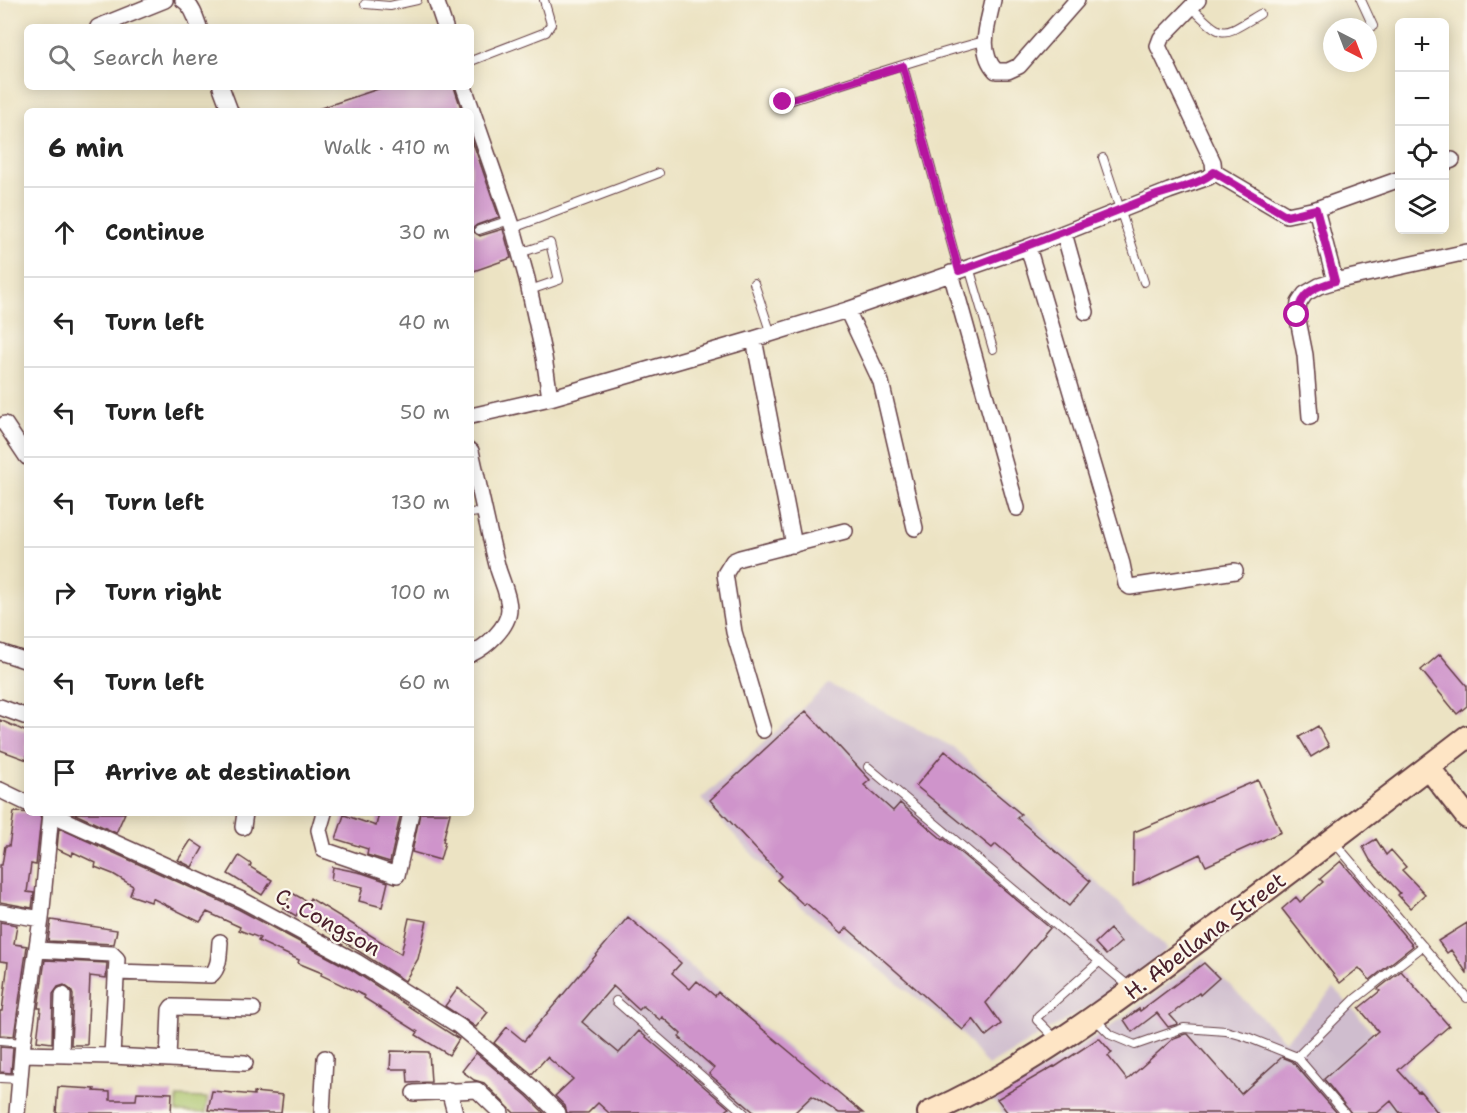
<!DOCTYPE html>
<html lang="en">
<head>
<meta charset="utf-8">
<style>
  :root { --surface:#fff; --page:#f6f6f6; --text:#222; --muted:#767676; --line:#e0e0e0 }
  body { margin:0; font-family:"Shantell Sans",sans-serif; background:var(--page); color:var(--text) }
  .controls { position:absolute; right:18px; top:18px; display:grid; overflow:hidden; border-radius:9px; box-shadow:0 3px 15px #0003 }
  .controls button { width:54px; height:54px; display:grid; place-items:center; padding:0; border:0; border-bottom:2px solid var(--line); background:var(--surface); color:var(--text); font:30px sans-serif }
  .compass { position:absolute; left:1323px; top:18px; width:54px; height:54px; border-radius:50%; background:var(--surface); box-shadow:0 3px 15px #0003; rotate:138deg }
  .stop { position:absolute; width:18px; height:18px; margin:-14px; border:4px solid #b5179e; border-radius:50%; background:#fff }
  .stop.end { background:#b5179e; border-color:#fff; box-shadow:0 2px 6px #0008 }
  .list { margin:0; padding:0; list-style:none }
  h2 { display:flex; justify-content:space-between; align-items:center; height:78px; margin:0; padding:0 24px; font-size:26px }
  h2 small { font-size:20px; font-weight:400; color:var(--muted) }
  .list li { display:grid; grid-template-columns:39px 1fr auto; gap:18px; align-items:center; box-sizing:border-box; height:90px; padding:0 24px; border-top:2px solid var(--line) }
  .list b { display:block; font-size:22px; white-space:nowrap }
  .list em { font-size:20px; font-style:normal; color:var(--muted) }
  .icon { flex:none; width:33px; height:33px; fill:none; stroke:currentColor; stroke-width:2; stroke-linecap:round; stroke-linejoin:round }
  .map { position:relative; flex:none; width:1467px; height:1113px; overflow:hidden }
  .search { position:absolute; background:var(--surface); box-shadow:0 3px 15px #0003; left:24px; top:24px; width:450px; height:66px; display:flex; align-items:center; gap:15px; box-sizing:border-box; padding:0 21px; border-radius:9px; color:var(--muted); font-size:22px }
  .panel { position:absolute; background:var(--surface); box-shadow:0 3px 15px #0003; left:24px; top:108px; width:450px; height:708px; border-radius:9px }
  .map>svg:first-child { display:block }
  .industrial { fill:#cfbdce }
  .green { fill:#a9c369; stroke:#7a714a; stroke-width:1.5 }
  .building { fill:#cf94cb }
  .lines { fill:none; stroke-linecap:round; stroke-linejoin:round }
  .lane-casing { stroke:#623c42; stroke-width:10 }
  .street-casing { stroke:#623c42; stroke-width:18 }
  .secondary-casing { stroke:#623c42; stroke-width:26 }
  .lane { stroke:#fff; stroke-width:8 }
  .street { stroke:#fff; stroke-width:15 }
  .secondary { stroke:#fee5c5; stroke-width:22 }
  .route { stroke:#b5179e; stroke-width:8 }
  .labels { text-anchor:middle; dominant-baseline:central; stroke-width:4.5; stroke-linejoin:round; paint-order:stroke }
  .street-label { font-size:22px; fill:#4a1f2b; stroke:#fbf7ec }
</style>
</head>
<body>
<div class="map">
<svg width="1467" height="1113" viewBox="0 0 1467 1113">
  <rect width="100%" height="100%" fill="#fbf7ec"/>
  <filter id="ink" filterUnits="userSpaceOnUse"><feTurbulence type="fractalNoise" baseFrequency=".0167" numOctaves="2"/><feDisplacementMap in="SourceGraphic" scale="12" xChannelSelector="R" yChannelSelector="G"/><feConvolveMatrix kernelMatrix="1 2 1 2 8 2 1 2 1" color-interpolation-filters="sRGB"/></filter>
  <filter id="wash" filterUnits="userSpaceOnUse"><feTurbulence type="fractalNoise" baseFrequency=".008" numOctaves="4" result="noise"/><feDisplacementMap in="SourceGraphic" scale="24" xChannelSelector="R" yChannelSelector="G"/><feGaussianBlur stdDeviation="1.35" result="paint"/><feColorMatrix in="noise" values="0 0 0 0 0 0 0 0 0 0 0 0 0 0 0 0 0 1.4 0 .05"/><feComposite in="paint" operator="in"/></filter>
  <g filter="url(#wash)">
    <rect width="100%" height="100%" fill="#ece3c3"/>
    <path class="industrial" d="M829,684L953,747L1168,949L1114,991L988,1066L962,1034L802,908L701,799Z
      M627,913L866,1113H604L572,1081L522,1037Z
      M1203,958L1285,1041L1334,988L1444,1113H1003L992,1099L1099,1035Z"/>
    <path class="green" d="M177,1097L207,1098L206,1113L177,1112Z"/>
    <g id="blocks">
      <path class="building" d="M384,87H454L462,111H319L318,109Z
        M471,137L499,217L477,225L473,228L474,232L480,236L503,229L511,258L471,272Z
        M1440,654L1467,686V706L1457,714L1421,670Z
        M806,711L870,780L864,785L893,811L900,803L943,840L944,839L1050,928L986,1003L1001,1024L986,1036L973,1019L963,1030L847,928L841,934L806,903L804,905L777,880L781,876L710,800Z
        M0,720L27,732V760L0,750Z
        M1318,726L1329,746L1311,757L1299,737Z
        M945,751L1021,814L1017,818L1090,881L1069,906L996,844L992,848L916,786Z
        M1258,780L1281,832L1206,866L1200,854L1133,886L1134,832Z
        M14,812L39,813L41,818L36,865L31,864L27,892L34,893L32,908L0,902V865H2L5,846H9Z
        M73,813H125L116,833Z
        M379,813H401L390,862L367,855L368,849L336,839L344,815L376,826Z
        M420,813H450L443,841L445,842L440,860L412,852Z
        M59,828L238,909L352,970L459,1039L449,1055L416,1035L418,1032L364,998L365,996L321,975L322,973L298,963L299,960L258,941L260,938L239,930L240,927L207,912L200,922L152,898L151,902L130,895L133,886L113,874L95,867L96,863L73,852L72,856L57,849Z
        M1376,839L1386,855L1391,850L1406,867L1402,870L1425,894L1410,908L1398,895L1400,893L1370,860L1363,847Z
        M191,840L203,848L192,867L178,860Z
        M239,856L251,864L250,867L272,880L262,895L228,874Z
        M1341,861L1413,946L1370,980L1359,968L1340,983L1282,909L1296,897L1300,902L1323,882L1320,879Z
        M333,867L362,873L388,882L382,907L359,901L363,887L331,880Z
        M292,893L308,902L310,898L401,954L409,918L427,921L418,959L405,981L298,912L296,916L283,908Z
        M628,917L681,963L672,973L690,989L697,981L715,996L718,992L863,1113H839L812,1096L794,1113H755L709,1074L714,1068L679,1037L681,1034L662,1017L660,1020L643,1006L639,1010L613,986L582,1022L619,1053L639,1031L729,1108L724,1113H609L598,1103L588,1113H567L565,1106L555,1096L573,1079L547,1057L532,1074L494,1043L507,1027L524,1041Z
        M51,920L117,930L114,944L48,941Z
        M0,922L17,925L14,944L27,946L14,1036L0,1035V1011H2L8,962L0,961Z
        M1467,923V973L1451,950L1447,953L1438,941Z
        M1110,929L1121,942L1106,955L1095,943Z
        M45,960L107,963L106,978L90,976L87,1045H71L73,995L71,990L64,985L58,987L53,994L52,1043L37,1041L41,1008H38Z
        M1204,963L1219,978L1200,995L1199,993L1170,1015L1178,1024L1168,1027L1157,1013L1132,1032L1124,1020L1139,1009L1140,1011Z
        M1401,971L1449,1026L1398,1070L1418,1092L1420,1091L1438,1113H1400L1391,1101L1377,1113H1351L1324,1079L1378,1031L1359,1008L1380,991L1378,989Z
        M458,988L488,1012L476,1027L445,1006Z
        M1185,1034H1188L1241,1094L1282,1057L1292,1061L1337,1113H1008L997,1099L1054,1066L1055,1067L1099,1038L1112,1053L1108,1056L1127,1080L1174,1038Z
        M0,1047L13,1048L11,1073L0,1072Z
        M391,1051L429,1052L431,1082L408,1083L407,1069H390Z
        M476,1053L527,1096L544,1113H514L484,1083L474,1080L462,1071Z
        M58,1087L95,1089L94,1091L110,1092V1100H136L137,1092L172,1093L171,1113H56Z
        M212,1091L254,1095V1092L283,1095L281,1113H238L208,1110Z"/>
    </g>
  </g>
  <g filter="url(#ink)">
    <use href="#blocks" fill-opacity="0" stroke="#623c42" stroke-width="1.5"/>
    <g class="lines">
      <g class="lane-casing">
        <path id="lane" d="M1361,0L1373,26
          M365,4L390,6L417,0
          M1191,7C1225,40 1221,37 1260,14
          M471,61L546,32L551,24L544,0
          M903,66L959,271
          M783,103C850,82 916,59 984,41
          M1103,158L1144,282
          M513,228L659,173
          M479,230L510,220
          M520,253L550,243L559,280L530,290
          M969,267L993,349
          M754,283L771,334
          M471,513L486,511
          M868,767L1131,988
          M1334,842L1467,998
          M616,1001L744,1113
          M1095,1019L1111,1035L1135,1045L1184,1028L1226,1031L1247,1037L1297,1057L1345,1113
          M1055,1038L1037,1020L1038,1016L1100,961
          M0,1041L23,1043
          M1297,1057L1355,999L1423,946
          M0,1078L20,1079"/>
      </g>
      <g class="street-casing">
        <path id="street" d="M183,0C192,5 196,18 199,27
          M436,0L445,27
          M993,0C988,24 977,51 996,71H1008L1019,66L1077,0
          M1198,0L1161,38L1158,46L1213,162L1214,172
          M98,27L165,0
          M221,87L230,111
          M464,87L513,228L527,279L544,357L550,398
          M1444,163L1452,160
          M1214,172L1287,215L1316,209L1400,179
          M1316,209L1335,281
          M1064,233L1086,312
          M1028,247L1122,564L1126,584L1130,587L1235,571
          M951,273L1017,508
          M847,310L881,382L915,528
          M754,339L794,545
          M471,416L550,398L754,339L847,310L1028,247L1169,191L1209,177L1214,172
          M1310,417L1305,355L1297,315L1299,303L1305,294L1319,286L1335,281L1467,252
          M5,424L27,457
          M471,451C480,490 488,530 498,569C502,582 509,595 509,609C509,627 486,647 471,654
          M0,652L27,661
          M0,707L27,717
          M763,730L734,632L725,574L733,561L740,558L845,531
          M0,790L27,803
          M49,813L242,900L357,962L459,1026L534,1089L558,1113
          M324,813L319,830L324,850L397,875L411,813
          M243,827L245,813
          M0,912L41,919
          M37,950L112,954L117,959L112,1056
          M116,972L211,975C220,967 219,953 220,942
          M22,1054L112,1056L245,1063
          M61,1055L63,995
          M168,1059L170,1010L172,1007L253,1009
          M449,1090L455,1113
          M414,1093L477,1090L501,1113
          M17,1113L23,1043L41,919L51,813
          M322,1113L325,1058"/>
      </g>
      <g class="secondary-casing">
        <path id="secondary" d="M1428,767L1467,817
          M929,1113C1030,1068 1116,1002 1203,937C1292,871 1380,804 1467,737"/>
      </g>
      <use href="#lane" class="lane"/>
      <use href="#street" class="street"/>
      <use href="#secondary" class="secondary"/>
    </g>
  </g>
  <g class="lines" filter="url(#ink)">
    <path class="route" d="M783,102L903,66L959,271C1025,247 1089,222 1154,196C1173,189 1199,185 1214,172L1287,216L1316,209L1335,281C1315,287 1300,292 1297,315"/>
  </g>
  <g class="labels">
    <g class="street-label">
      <text transform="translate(328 922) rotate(29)">C. Congson</text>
      <text transform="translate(1205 936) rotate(-37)">H. Abellana Street</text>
    </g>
  </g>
</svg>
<div class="controls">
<button>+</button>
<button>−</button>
<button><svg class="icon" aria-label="locate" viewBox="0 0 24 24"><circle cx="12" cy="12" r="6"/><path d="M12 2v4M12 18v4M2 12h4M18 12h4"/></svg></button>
<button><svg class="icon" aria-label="layers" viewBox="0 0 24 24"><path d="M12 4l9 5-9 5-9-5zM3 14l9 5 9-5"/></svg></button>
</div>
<svg class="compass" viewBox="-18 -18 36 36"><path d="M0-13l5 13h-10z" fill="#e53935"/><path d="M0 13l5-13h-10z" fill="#767676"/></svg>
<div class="stop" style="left:1297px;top:315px"></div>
<div class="stop end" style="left:783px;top:102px"></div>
<div class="search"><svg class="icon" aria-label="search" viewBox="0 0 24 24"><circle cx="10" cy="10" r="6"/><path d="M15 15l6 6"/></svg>Search here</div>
<section class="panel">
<h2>6 min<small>Walk · 410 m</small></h2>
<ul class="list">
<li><svg class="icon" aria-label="ahead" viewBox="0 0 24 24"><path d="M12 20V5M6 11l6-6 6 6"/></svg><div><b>Continue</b></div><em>30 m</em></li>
<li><svg class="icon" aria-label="left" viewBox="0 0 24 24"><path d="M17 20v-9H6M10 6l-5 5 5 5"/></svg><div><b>Turn left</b></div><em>40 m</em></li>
<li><svg class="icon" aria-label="left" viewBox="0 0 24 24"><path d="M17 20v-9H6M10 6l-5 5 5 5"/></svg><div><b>Turn left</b></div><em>50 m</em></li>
<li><svg class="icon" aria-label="left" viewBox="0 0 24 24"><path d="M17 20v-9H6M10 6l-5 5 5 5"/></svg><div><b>Turn left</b></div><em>130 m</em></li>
<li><svg class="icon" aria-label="right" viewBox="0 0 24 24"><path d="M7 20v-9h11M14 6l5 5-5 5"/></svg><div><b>Turn right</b></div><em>100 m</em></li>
<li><svg class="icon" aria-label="left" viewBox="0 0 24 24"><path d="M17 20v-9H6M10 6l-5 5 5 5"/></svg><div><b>Turn left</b></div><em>60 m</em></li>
<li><svg class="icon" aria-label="arrive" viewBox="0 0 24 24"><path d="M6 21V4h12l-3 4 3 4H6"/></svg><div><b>Arrive at destination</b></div></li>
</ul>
</section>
</div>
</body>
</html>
